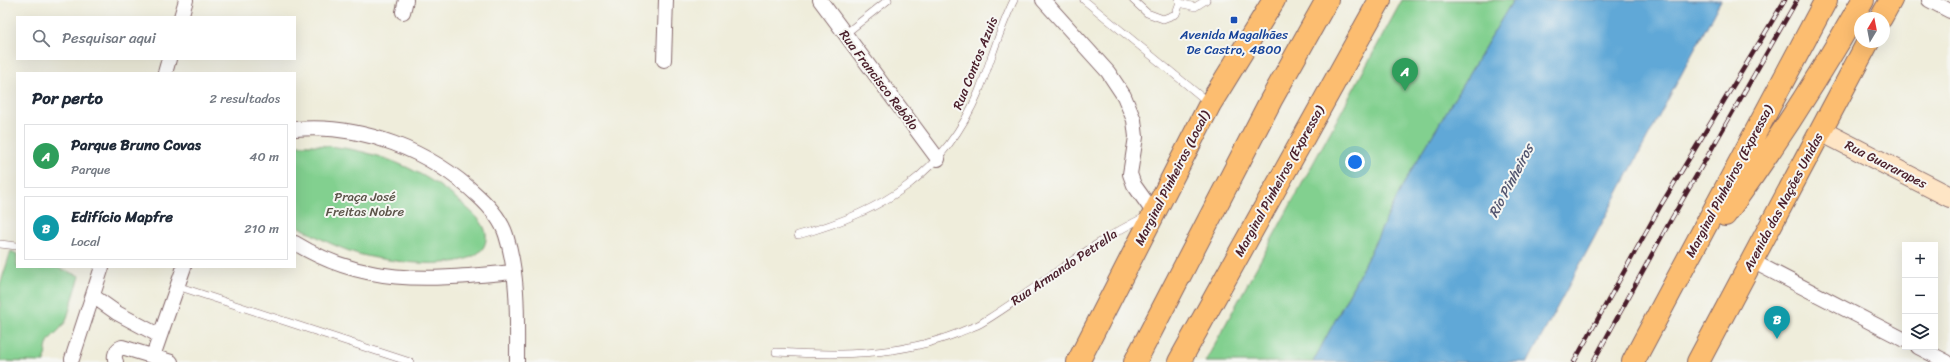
<!DOCTYPE html>
<html lang="pt">
<head>
<meta charset="utf-8">
<style>
  :root { --surface:#fff; --page:#f6f6f7; --text:#1f2937; --muted:#747a83; --line:#e0e1e3; --accent:#ea580c }
  body { margin:0; font-family:Sriracha,sans-serif; background:var(--page); color:var(--text) }
  .controls { position:absolute; right:12px; bottom:12px; display:grid; overflow:hidden; border-radius:0px; box-shadow:0 4px 16px #0002 }
  .controls button { width:36px; height:36px; display:grid; place-items:center; padding:0; border:0; border-bottom:1px solid var(--line); background:var(--surface); color:var(--text); font:20px sans-serif }
  .compass { position:absolute; left:1854px; top:12px; width:36px; height:36px; border-radius:50%; background:var(--surface); box-shadow:0 4px 16px #0002; rotate:10deg }
  .you { position:absolute; left:1355px; top:162px; width:14px; height:14px; margin:-10px; border:3px solid #fff; border-radius:50%; background:#1a73e8; box-shadow:0 0 0 6px #1a73e833 }
  .badge { display:grid; place-items:center; width:26px; height:26px; border-radius:50%; background:var(--accent); color:#fff; font-size:13px; font-weight:700 }
  .pin { position:absolute; translate:-50% -33px; filter:drop-shadow(0 1px 2px #0008) }
  .pin::after { content:''; position:absolute; top:21px; width:14px; height:12px; background:inherit; clip-path:polygon(0 0,100% 0,50% 100%) }
  .list { margin:0; padding:0; list-style:none }
  h2 { display:flex; justify-content:space-between; align-items:center; height:52px; margin:0; padding:0 16px; font-size:17px }
  h2 small { font-size:13px; font-weight:400; color:var(--muted) }
  .list li { display:grid; grid-template-columns:26px 1fr auto; gap:12px; align-items:center; box-sizing:border-box; height:64px; margin:0 8px 8px; padding:0 8px; border:1px solid var(--line); border-radius:0px }
  .list b { display:block; font-size:15px; white-space:nowrap }
  .list p { margin:0; font-size:13px; white-space:nowrap; color:var(--muted) }
  .list em { font-size:13px; font-style:normal; color:var(--muted) }
  .icon { flex:none; width:22px; height:22px; fill:none; stroke:currentColor; stroke-width:2; stroke-linecap:round; stroke-linejoin:round }
  .map { position:relative; flex:none; width:1950px; height:362px; overflow:hidden }
  .search { position:absolute; background:var(--surface); box-shadow:0 4px 16px #0002; left:16px; top:16px; width:280px; height:44px; display:flex; align-items:center; gap:10px; box-sizing:border-box; padding:0 14px; border-radius:0px; color:var(--muted); font-size:15px }
  .panel { position:absolute; background:var(--surface); box-shadow:0 4px 16px #0002; left:16px; top:72px; width:280px; height:196px; border-radius:0px }
  .map>svg:first-child { display:block }
  .green { fill:#82d08f; stroke:#66785d }
  .water { fill:#60a8d7; stroke:#556481 }
  .lines { fill:none; stroke-linecap:round; stroke-linejoin:round }
  .lane-casing { stroke:#846769; stroke-width:8 }
  .street-casing { stroke:#846769; stroke-width:16 }
  .secondary-casing { stroke:#846769; stroke-width:22 }
  .highway-casing { stroke:#846769; stroke-width:24 }
  .lane { stroke:#fff; stroke-width:7 }
  .street { stroke:#fff; stroke-width:14 }
  .secondary { stroke:#fee5c5; stroke-width:20 }
  .highway { stroke:#fcbd6f; stroke-width:22 }
  .rail-casing { stroke:#4a1f2b; stroke-width:4.5 }
  .rail { stroke:#f6f6f2; stroke-width:3; stroke-dasharray:9; stroke-linecap:butt }
  .transit-dot { fill:#1a4fb4; stroke:#f6f6f2; stroke-width:1.5 }
  .labels { text-anchor:middle; dominant-baseline:central; stroke-width:4; stroke-linejoin:round; paint-order:stroke }
  .transit-label { font-size:13px; fill:#164399; stroke:#f6f6f2 }
  .street-label { font-size:13px; fill:#4a1f2b; stroke:#f6f6f2 }
  .park-label { font-size:13px; fill:#5b5449; stroke:#f6f6f2 }
  .water-label { font-size:14px; font-style:italic; fill:#535670; stroke:#f6f6f2 }
</style>
</head>
<body>
<div class="map">
<svg width="1950" height="362" viewBox="0 0 1950 362">
  <rect width="100%" height="100%" fill="#f6f6f2"/>
  <filter id="ink" filterUnits="userSpaceOnUse"><feTurbulence type="fractalNoise" baseFrequency=".025" numOctaves="2"/><feDisplacementMap in="SourceGraphic" scale="8" xChannelSelector="R" yChannelSelector="G"/><feConvolveMatrix kernelMatrix="1 2 1 2 8 2 1 2 1" color-interpolation-filters="sRGB"/></filter>
  <filter id="wash" filterUnits="userSpaceOnUse"><feTurbulence type="fractalNoise" baseFrequency=".012" numOctaves="4" result="noise"/><feDisplacementMap in="SourceGraphic" scale="16" xChannelSelector="R" yChannelSelector="G"/><feGaussianBlur stdDeviation="0.9" result="paint"/><feColorMatrix in="noise" values="0 0 0 0 0 0 0 0 0 0 0 0 0 0 0 0 0 1.4 0 .05"/><feComposite in="paint" operator="in"/></filter>
  <g filter="url(#wash)">
    <rect width="100%" height="100%" fill="#efeddb"/>
    <path class="green" d="M1402,0H1513L1404,183L1358,277L1313,362H1205Z
      M295,145C359,143 420,164 467,208C476,216 488,226 486,240C481,277 380,261 355,253C334,246 314,236 295,224Z
      M11,251L17,254V267H56L80,276L66,321C52,342 46,332 45,362L0,361V285Z"/>
    <path class="water" d="M1513,0H1721L1528,362H1313L1358,277L1404,183Z"/>
  </g>
  <g filter="url(#ink)">
    <g class="lines">
      <g class="lane-casing">
        <path id="lane" d="M1084,0L1209,103
          M1133,0L1147,13L1163,19L1176,14L1180,3
          M1179,0L1180,3L1195,7L1206,0
          M845,34L888,0
          M798,235C882,212 944,175 979,91C991,61 999,30 1014,0
          M0,244L17,246
          M177,286L410,362
          M776,352C838,356 900,356 958,333C966,329 976,327 983,322C1039,288 1087,244 1147,216"/>
      </g>
      <g class="street-casing">
        <path id="street" d="M820,0L938,159
          M1043,0L1108,72L1124,96L1134,120L1136,137L1130,174L1134,185L1154,213
          M1929,0L1950,11
          M403,12L406,0
          M181,17L186,0
          M664,60L666,0
          M165,73L169,59
          M295,129C361,123 431,151 478,196C490,207 501,219 506,235C519,276 517,320 517,362
          M295,243C368,288 434,279 514,272
          M1752,261L1905,340
          M93,296L117,313L160,336
          M1918,347L1947,362
          M153,356L184,267
          M72,359L102,267
          M116,362C113,356 116,349 122,347L171,362"/>
      </g>
      <g class="secondary-casing">
        <path id="secondary" d="M1821,131L1950,197"/>
      </g>
      <g class="highway-casing">
        <path id="highway" d="M1881,18L1891,0
          M1725,215C1775,146 1821,74 1863,0
          M1078,362L1210,104L1274,0
          M1135,362L1271,100L1327,0
          M1179,362L1380,0
          M1633,362L1826,0
          M1698,362L1868,42"/>
      </g>
      <use href="#lane" class="lane"/>
      <use href="#street" class="street"/>
      <use href="#secondary" class="secondary"/>
      <use href="#highway" class="highway"/>
      <g class="rail-casing">
        <path id="rail" d="M1574,362L1661,205L1785,0
          M1593,362L1668,225L1797,0"/>
      </g>
      <use href="#rail" class="rail"/>
    </g>
  </g>
  <rect class="transit-dot" x="1230" y="16" width="8" height="8" rx="2"/>
  <g class="labels">
    <g class="transit-label">
      <text x="1234" y="34">Avenida Magalhães<tspan x="1234" dy="15">De Castro, 4800</tspan></text>
    </g>
    <g class="street-label">
      <text transform="translate(975 63) rotate(-68)">Rua Contos Azuis</text>
      <text transform="translate(879 80) rotate(53)">Rua Francisco Rebôlo</text>
      <text transform="translate(1886 164) rotate(27)">Rua Guararapes</text>
      <text transform="translate(1172 178) rotate(-63)">Marginal Pinheiros (Local)</text>
      <text transform="translate(1279 181) rotate(-61)">Marginal Pinheiros (Expressa)</text>
      <text transform="translate(1729 181) rotate(-62)">Marginal Pinheiros (Expressa)</text>
      <text transform="translate(1783 202) rotate(-62)">Avenida das Nações Unidas</text>
      <text transform="translate(1064 267) rotate(-34)">Rua Armando Petrella</text>
    </g>
    <g class="park-label">
      <text x="365" y="196">Praça José<tspan x="365" dy="15">Freitas Nobre</tspan></text>
    </g>
    <g class="water-label">
      <text transform="translate(1511 181) rotate(-62)">Rio Pinheiros</text>
    </g>
  </g>
</svg>
<div class="controls">
<button>+</button>
<button>−</button>
<button><svg class="icon" aria-label="layers" viewBox="0 0 24 24"><path d="M12 4l9 5-9 5-9-5zM3 14l9 5 9-5"/></svg></button>
</div>
<svg class="compass" viewBox="-18 -18 36 36"><path d="M0-13l5 13h-10z" fill="#e53935"/><path d="M0 13l5-13h-10z" fill="#747a83"/></svg>
<div class="you"></div>
<div class="pin badge" style="left:1405px;top:91px;background:#2e9e5b">A</div>
<div class="pin badge" style="left:1777px;top:339px;background:#0f9aa8">B</div>
<div class="search"><svg class="icon" aria-label="search" viewBox="0 0 24 24"><circle cx="10" cy="10" r="6"/><path d="M15 15l6 6"/></svg>Pesquisar aqui</div>
<section class="panel">
<h2>Por perto<small>2 resultados</small></h2>
<ul class="list">
<li><span class="badge" style="background:#2e9e5b">A</span><div><b>Parque Bruno Covas</b><p>Parque</p></div><em>40 m</em></li>
<li><span class="badge" style="background:#0f9aa8">B</span><div><b>Edifício Mapfre</b><p>Local</p></div><em>210 m</em></li>
</ul>
</section>
</div>
</body>
</html>
